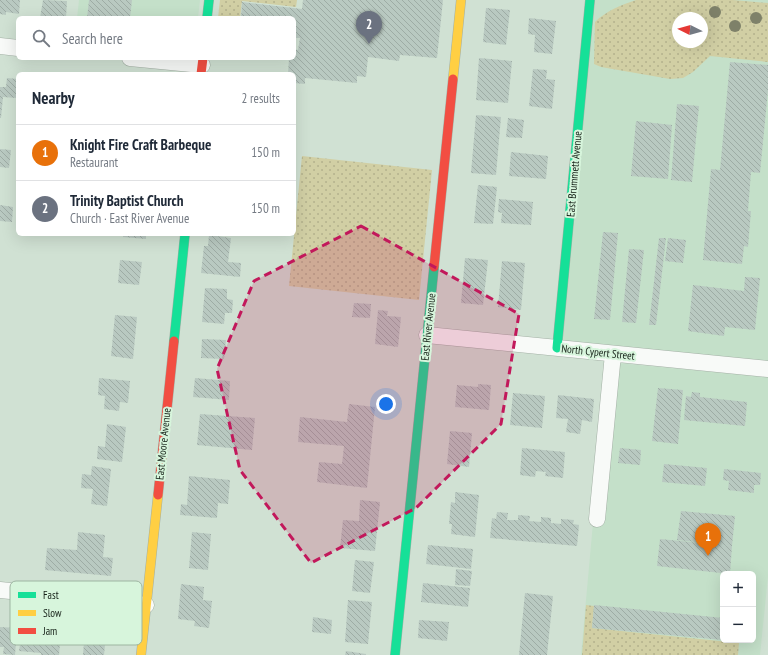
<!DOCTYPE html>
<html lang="en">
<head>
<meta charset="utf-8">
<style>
  :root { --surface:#fff; --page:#f6f6f7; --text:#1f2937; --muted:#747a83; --line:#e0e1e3; --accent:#ea580c }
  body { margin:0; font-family:"PT Sans Narrow",sans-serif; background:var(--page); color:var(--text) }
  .controls { position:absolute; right:12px; bottom:12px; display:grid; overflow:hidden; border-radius:6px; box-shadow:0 4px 16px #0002 }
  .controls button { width:36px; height:36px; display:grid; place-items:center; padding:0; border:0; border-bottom:1px solid var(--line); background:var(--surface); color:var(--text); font:20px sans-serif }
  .compass { position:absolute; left:672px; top:12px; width:36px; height:36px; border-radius:50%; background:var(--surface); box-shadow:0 4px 16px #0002; rotate:275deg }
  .you { position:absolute; left:386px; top:404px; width:14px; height:14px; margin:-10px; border:3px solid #fff; border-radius:50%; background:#1a73e8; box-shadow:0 0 0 6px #1a73e833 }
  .badge { display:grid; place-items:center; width:26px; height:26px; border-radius:50%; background:var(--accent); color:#fff; font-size:13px; font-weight:700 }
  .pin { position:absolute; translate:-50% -33px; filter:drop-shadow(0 1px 2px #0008) }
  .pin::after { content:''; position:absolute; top:21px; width:14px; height:12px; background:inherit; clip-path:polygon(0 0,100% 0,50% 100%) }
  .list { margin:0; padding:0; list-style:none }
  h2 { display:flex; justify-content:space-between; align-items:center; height:52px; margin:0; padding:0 16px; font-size:17px }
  h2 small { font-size:13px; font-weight:400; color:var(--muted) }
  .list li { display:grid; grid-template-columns:26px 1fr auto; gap:12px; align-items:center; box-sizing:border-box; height:56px; padding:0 16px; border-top:1px solid var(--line) }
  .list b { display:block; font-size:15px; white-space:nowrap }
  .list p { margin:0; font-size:13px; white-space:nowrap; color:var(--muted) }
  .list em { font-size:13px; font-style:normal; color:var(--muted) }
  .icon { flex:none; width:22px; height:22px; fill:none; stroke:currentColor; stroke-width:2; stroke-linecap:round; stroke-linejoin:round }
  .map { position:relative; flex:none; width:768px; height:655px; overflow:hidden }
  .search { position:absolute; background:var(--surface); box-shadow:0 4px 16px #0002; left:16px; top:16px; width:280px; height:44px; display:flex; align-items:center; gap:10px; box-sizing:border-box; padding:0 14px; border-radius:6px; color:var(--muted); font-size:15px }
  .panel { position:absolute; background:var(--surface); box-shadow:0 4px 16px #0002; left:16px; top:72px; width:280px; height:164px; border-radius:6px }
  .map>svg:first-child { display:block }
  .built { fill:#c4e0c9; fill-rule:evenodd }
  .grass { fill:url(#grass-dots); fill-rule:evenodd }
  .building { fill:url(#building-back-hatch) }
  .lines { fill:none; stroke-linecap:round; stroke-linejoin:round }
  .street-casing { stroke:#a3b0a5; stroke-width:17 }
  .fast-casing { stroke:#a3b0a5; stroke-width:10 }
  .slow-casing { stroke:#a3b0a5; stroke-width:10 }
  .jam-casing { stroke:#a3b0a5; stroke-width:10 }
  .street { stroke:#f8faf8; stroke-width:16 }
  .fast { stroke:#16e098; stroke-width:9 }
  .slow { stroke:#ffcf43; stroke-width:9 }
  .jam { stroke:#f24e42; stroke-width:9 }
  .tree { fill:#7e8169 }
  .marked { fill:#c2185b; fill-opacity:0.2; stroke:#c2185b; stroke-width:3; stroke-dasharray:8 5; stroke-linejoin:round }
  .labels { text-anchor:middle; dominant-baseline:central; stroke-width:4; stroke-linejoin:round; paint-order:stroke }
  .street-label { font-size:11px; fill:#162118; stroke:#d7f5dc }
  .key { fill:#d7f5dc; stroke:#9db5a1; stroke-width:1 }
  .key-label { font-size:11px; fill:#162118 }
</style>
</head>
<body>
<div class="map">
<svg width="768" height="655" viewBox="0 0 768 655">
  <defs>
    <pattern id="grass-dots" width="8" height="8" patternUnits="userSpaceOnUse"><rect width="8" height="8" fill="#d1cfa4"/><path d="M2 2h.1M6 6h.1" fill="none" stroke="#b3b18c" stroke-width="1.8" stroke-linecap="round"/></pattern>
    <pattern id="building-back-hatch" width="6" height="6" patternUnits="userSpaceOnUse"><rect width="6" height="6" fill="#b9c9c1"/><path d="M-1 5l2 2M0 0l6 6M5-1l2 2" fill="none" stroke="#9eaca5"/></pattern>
  </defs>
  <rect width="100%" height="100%" fill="#d0e1d3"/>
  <path class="built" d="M79,0H200L198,18H77Z
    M592,0H768V364L560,345ZM678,18H702V42H678Z
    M617,363L768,377V577L760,655H581L593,523ZM723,574H753V640H723Z"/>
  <path class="grass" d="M220,0H297L296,7L242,1L240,18H218Z
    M636,0H733L768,3V62L710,56L693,72L683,78L670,79L601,67L594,64L595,22C606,11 621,5 636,0ZM678,18H702V42H678Z
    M302,156L432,170L419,300L289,286Z
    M586,605L594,606L592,628L739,643L738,655H582Z"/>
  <path class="building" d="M0,0H20L19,14L6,12V15L0,14Z
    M43,0L67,1L66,18H40Z
    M89,0H132L130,18H87Z
    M303,0H443L437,58L400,55L399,61L368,57L366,77L357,76V83L305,78V84L294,83V74H288L289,58H294V49L298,50L300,38H294V18H241L242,2L302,9Z
    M486,8L510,10L506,45L483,42Z
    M529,18L556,21L552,54L534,52L535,35L528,34Z
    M479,58L512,61L508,103L476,100Z
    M730,62L768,65V90L760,173L751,172L748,211H751L748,247L744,246L742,264L703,260L711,169L720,170Z
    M533,69L547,70L546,79L555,80L552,109L529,106Z
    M7,78L18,79L17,98L3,97L1,118H0V87H6Z
    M677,104L699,106L692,182L671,180Z
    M476,115L501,117L496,175L471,173Z
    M508,118L524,120L522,138L506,137Z
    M636,121L672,125L668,179L631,176Z
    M0,149L11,150L9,168L0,167Z
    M511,152L548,156L546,179L509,176Z
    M478,185L497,187L493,224L474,223Z
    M499,199L533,202L531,225L501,223L502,213L498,212Z
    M0,205L13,207L12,222L0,221Z
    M603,232L618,233L610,320L594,319Z
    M123,234H146V239L123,237Z
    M209,235L231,238L228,262L241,263L240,277L201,273L204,246H208Z
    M659,238H666L656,325H649Z
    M668,238L686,240L683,263L665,261Z
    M629,249L644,250L636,323L622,322Z
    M465,258L488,260L483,305L461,303Z
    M120,260L142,262L139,285L118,283Z
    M502,261L525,263L521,310L498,307Z
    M745,277L760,278L755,330L725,327L724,336L688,331L693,285L744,291Z
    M205,288L227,289V299L233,300L232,313H225L224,324L202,322Z
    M354,303L371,304L370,318L352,317Z
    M378,310L388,311L387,316L401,317L398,347L375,344Z
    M115,315L137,317L133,359L111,356Z
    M202,339L226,340L224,359L201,358Z
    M99,378L130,381L128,403L120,402L119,411L104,409L105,396L98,395Z
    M195,378L230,381L229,400L193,397Z
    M478,384L491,385L489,410L455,407L457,385L478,387Z
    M658,388L683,390L678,444L652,441Z
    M692,392L700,393V397L747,402L745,426L684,420L686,396L691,397Z
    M513,393L545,396L542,428L510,425Z
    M558,395L594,399L592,422L582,420L580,434L566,432L568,419L556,418Z
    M349,404L375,407L367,488L317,482L319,462L342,464L344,446L298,442L300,417L347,422Z
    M200,414L255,418L252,450L197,445Z
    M107,424L126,427L122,462L97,459L98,446L105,447Z
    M450,431L472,433L469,467L447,464Z
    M522,448L565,452L563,478L545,476L546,472L536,471L535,477L520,475Z
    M620,448L641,450L640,465L618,463Z
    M664,464L707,468L705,486L662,482Z
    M92,466L111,469L107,506L91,504L93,489L81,488L82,474L91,475Z
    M724,469L761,473L760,485H754V493L728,490L729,481L723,480Z
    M189,476L230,480L228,504L218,503L217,518L180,515L181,504L187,505Z
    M455,492L479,495L475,537L451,534L452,524H449L451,502L455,503Z
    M360,500L380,502L375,551L340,548L343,520L359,521Z
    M681,511L735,516L732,546L677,540Z
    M497,512L508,513L507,520H518V515L530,516L529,521L541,522V517L551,518V523L561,524V519L574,520L573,524L579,525L577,546L490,538L492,518L496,519Z
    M78,532L105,535L103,557L113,558L111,576L45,570L47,548L77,550Z
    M192,532L211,534L208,570L189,568Z
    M660,539L732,546L730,574L657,566Z
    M428,545L473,549L471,569L426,564Z
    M355,560L374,562L370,593L352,591Z
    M456,569L472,571L470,586L455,585Z
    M423,583L470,588L468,607L421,602Z
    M181,584L204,587L203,600L212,601L209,628L194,626L195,621L178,619Z
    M525,593L553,596L547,655H519Z
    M348,600L372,602L368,644L345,642Z
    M594,605L723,618V640L592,628Z
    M313,617L332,620L331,634L312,632Z
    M419,620L449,622L447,641L418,638Z
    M0,627L17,628L15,655L3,654L4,647H0Z
    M37,631L61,633L59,655H41V653L19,651L21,638L36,640Z
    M79,633L106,635L104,655H83L84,642H78Z
    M346,651L366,654V655H345Z"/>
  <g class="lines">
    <g class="street-casing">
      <path id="street" d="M0,46L18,48
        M130,58L202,65
        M427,335L768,369
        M597,519L613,354
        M0,590L146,605"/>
    </g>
    <g class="fast-casing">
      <path id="fast" d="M207,18L209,0
        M174,341L185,234
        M557,348L590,0
        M395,655L434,267"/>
    </g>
    <g class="slow-casing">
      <path id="slow" d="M453,79L461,0
        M141,655L158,495"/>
    </g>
    <g class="jam-casing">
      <path id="jam" d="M201,74L203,58
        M434,267L453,79
        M158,495L174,341"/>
    </g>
    <use href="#street" class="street"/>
    <use href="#fast" class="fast"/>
    <use href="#slow" class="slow"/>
    <use href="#jam" class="jam"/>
  </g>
  <g class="tree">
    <circle cx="715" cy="12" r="6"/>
    <circle cx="756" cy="18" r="6"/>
    <circle cx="735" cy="26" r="6"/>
  </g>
  <path class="marked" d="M361,226L519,314L501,424L416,508L311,563L240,470L217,369L254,281Z"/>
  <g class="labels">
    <g class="street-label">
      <text transform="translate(574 174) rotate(-85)">East Brummett Avenue</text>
      <text transform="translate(428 327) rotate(-84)">East River Avenue</text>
      <text transform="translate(598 352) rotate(6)">North Cypert Street</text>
      <text transform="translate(163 444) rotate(-84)">East Moore Avenue</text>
    </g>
  </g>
  <rect x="10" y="581" width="132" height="64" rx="6" class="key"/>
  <rect x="18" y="592" width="18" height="6" fill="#16e098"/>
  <rect x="18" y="610" width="18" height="6" fill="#ffcf43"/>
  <rect x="18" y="628" width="18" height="6" fill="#f24e42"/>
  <g class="key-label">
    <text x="43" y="599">Fast</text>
    <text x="43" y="617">Slow</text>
    <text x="43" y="635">Jam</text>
  </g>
</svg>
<div class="controls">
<button>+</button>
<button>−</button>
</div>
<svg class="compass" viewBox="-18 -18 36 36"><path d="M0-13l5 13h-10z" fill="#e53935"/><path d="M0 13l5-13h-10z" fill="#747a83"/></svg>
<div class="you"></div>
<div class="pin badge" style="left:708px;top:556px;background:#e8710a">1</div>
<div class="pin badge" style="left:369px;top:44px;background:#6b7280">2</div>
<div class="search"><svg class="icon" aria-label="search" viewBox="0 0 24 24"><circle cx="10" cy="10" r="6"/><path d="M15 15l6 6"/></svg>Search here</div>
<section class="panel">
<h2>Nearby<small>2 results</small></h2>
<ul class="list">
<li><span class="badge" style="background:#e8710a">1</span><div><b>Knight Fire Craft Barbeque</b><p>Restaurant</p></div><em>150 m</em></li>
<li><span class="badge" style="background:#6b7280">2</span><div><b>Trinity Baptist Church</b><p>Church · East River Avenue</p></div><em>150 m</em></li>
</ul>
</section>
</div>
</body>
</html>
